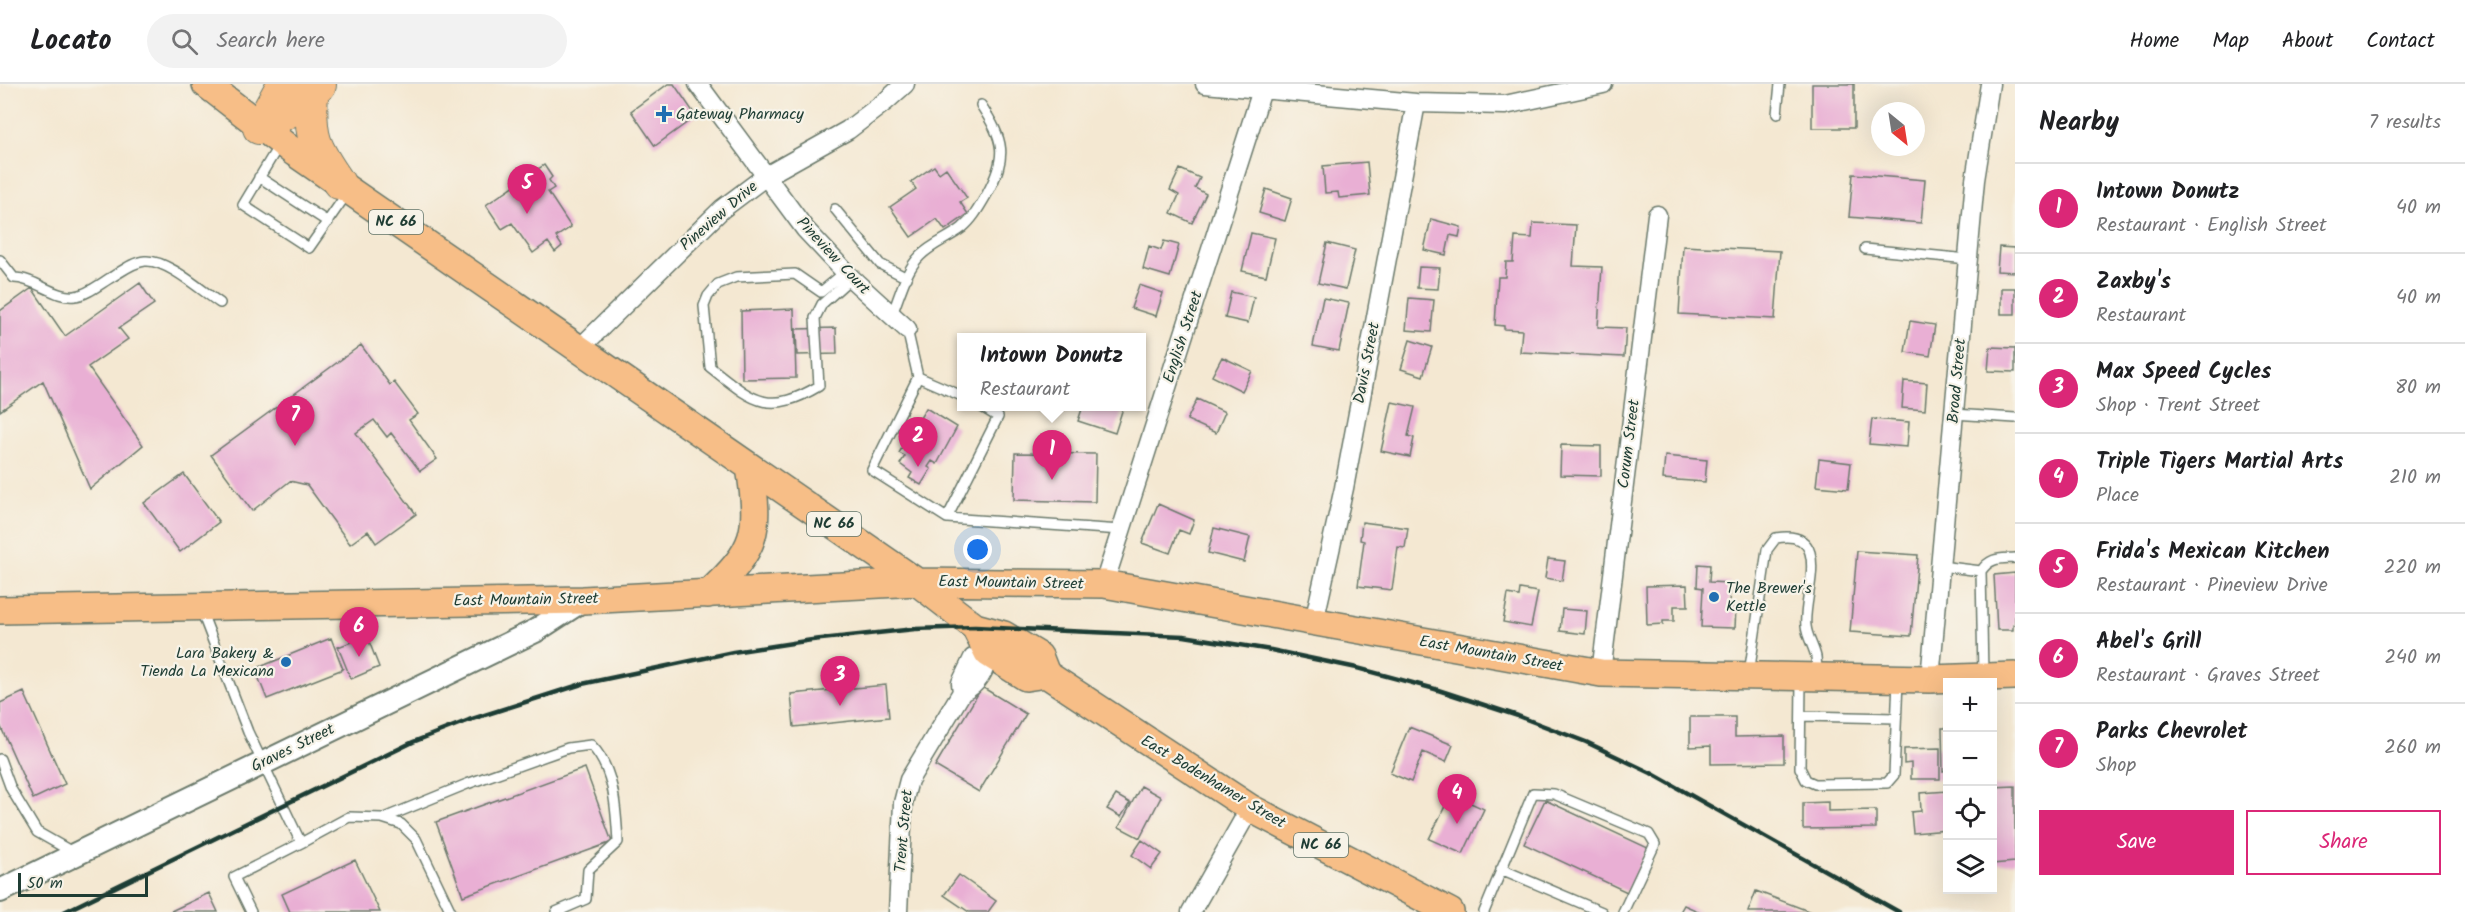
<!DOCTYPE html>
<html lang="en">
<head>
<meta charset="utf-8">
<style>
  :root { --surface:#fff; --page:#f2f2f2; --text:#202124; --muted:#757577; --line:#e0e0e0; --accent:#db2777 }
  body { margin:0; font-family:Kalam,sans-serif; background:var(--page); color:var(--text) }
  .controls { position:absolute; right:18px; bottom:18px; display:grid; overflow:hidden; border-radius:0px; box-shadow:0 6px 24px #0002 }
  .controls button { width:54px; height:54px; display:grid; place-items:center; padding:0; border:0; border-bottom:2px solid var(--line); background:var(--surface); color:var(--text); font:30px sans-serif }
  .compass { position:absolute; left:1871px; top:18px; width:54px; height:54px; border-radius:50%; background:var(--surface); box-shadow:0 6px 24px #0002; rotate:150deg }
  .scale { position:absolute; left:18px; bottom:15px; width:130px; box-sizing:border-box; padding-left:6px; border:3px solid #1f3d34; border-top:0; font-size:16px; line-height:21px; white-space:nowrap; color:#1f3d34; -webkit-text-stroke:4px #f7f3e8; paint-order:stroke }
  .you { position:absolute; left:978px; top:466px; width:21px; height:21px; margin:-15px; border:4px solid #fff; border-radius:50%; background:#1a73e8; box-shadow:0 0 0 9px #1a73e833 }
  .badge { display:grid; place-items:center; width:39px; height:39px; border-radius:50%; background:var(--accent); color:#fff; font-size:20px; font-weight:700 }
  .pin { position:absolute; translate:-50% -50px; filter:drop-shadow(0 2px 3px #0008) }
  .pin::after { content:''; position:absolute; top:32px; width:21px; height:18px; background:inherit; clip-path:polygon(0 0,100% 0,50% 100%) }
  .popup { position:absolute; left:957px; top:249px; width:189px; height:78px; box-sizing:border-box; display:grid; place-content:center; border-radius:0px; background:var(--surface); filter:drop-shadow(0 2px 4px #0005); font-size:20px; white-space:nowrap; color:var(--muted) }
  .popup b { font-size:22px; color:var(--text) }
  .popup::after { content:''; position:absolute; left:50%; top:100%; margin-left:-12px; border:12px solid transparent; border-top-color:var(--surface) }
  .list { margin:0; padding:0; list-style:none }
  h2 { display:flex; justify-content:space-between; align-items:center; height:78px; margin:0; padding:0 24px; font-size:26px }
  h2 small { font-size:20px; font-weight:400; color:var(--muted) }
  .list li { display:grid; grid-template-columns:39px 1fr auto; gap:18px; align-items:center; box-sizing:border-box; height:90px; padding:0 24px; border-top:2px solid var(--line) }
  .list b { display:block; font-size:22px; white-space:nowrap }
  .list p { margin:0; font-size:20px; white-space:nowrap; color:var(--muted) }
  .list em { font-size:20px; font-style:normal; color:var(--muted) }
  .actions { display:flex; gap:12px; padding:18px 24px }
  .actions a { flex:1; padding:14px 0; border:2px solid var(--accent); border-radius:0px; text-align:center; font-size:21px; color:var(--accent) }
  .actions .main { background:var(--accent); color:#fff }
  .icon { flex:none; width:33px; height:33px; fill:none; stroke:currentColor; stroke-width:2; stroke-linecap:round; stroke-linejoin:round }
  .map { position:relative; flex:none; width:2015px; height:828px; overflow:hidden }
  header { display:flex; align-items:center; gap:36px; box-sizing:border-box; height:84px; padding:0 30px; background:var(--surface); border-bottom:2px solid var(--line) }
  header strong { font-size:28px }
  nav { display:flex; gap:33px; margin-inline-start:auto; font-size:21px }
  .search { width:420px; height:54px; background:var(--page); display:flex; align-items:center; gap:15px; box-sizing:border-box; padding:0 21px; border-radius:33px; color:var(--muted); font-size:22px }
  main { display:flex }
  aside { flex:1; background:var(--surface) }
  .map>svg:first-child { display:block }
  .building { fill:#e9afd4 }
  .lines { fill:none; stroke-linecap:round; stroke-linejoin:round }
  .service-casing { stroke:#6a796b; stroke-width:12 }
  .minor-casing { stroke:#6a796b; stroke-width:21 }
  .tertiary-casing { stroke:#6a796b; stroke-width:26 }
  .primary-casing { stroke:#6a796b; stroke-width:30 }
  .motorway-casing { stroke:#6a796b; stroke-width:34 }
  .service { stroke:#fff; stroke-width:9 }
  .minor { stroke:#fff; stroke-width:18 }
  .tertiary { stroke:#fff; stroke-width:22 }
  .primary { stroke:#f7be87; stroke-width:27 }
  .motorway { stroke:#f7be87; stroke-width:32 }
  .rail { stroke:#1f3d34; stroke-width:4.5 }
  .poi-dot { fill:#1f6fb2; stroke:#f7f3e8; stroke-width:2 }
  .labels { text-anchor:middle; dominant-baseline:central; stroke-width:4.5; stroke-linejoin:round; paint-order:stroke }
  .shield { fill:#f7f3e8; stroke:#60746a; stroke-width:1.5 }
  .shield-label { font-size:15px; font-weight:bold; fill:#1f3d34 }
  .poi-label { font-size:16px; fill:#1f3d34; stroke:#f7f3e8; text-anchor:start }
  .street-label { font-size:16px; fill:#1f3d34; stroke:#f7f3e8 }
</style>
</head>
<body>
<header>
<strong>Locato</strong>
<div class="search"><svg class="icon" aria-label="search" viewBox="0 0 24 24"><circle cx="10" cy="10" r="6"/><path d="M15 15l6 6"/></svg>Search here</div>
<nav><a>Home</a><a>Map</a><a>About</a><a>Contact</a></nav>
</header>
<main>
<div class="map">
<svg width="2015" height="828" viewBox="0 0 2015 828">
  <rect width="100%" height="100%" fill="#f7f3e8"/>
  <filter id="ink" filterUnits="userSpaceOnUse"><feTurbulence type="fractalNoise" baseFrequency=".0167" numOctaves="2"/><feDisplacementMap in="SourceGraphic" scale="12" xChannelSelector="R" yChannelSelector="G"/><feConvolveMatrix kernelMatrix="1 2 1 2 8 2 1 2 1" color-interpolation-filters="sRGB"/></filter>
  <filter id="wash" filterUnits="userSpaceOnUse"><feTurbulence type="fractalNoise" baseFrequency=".008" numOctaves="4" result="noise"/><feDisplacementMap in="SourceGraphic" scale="24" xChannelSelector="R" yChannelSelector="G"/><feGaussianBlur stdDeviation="1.35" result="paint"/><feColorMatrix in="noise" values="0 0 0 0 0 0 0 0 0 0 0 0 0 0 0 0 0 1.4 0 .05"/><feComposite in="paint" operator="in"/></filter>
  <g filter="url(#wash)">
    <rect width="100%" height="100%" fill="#f4e8d2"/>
    <g id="blocks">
      <path class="building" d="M668,0H674L696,32L655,62L631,27Z
        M1812,0H1854V44H1812Z
        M1367,78L1370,111L1339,114L1338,108L1325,109L1323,82Z
        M544,81L552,93L549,96L554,104L548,108L571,143L556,153L562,162L555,168L548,158L533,169L512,139L502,145L486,121Z
        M934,82L939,89L946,84L967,114L960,118L968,130L945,146L937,135L911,153L890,123L916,105L911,98Z
        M1180,85L1200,94L1195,104L1206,110L1192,139L1171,129L1179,111L1170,106Z
        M1853,90L1925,96L1921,139L1849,133Z
        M1266,105L1292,114L1285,137L1259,129Z
        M1431,135L1461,143L1459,153L1450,151L1446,171L1424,166Z
        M1533,139L1576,141L1573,182L1602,183L1598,243L1626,244L1624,273L1520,268L1522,246L1504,245V242L1495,241L1498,193H1505L1506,178H1513L1515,153L1532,154Z
        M1251,149L1275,154L1266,192L1242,187Z
        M1164,157L1179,161L1170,193L1143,185L1149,162L1161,166Z
        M1327,159L1355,166L1346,205L1318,199Z
        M1683,162L1780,167L1775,235L1679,230Z
        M1999,163L2015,164V188L1997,187Z
        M1419,183L1440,184L1438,205L1417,204Z
        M140,199L154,220L119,244L128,255L88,283L143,361L90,405L43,297L0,327V227L32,204L65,252Z
        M1139,201L1163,209L1156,232L1131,224Z
        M2001,204H2015V230H2001Z
        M1231,208L1254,213L1248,239L1225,234Z
        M1323,214L1349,219L1339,267L1313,262Z
        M1409,214L1434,216L1431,248L1406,246Z
        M794,225L796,294L742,295L741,227Z
        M1910,237L1935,241L1930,272L1905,268Z
        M836,244L837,270L797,271L796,245Z
        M1410,256L1432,263L1423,292L1401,285Z
        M361,261L390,301L394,298L418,330L409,336L437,375L420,387L391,349L387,353L374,336L356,349L416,430L376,459L368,447L350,460L307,401L290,397L252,427L211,371Z
        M1990,263L2015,264V288L1988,287Z
        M1222,273L1252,287L1242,307L1212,292Z
        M1904,297L1927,299L1925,326L1902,324Z
        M1197,315L1225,328L1216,349L1187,336Z
        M1392,318L1415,323L1408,352L1414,354L1410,373L1381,367Z
        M1083,322L1123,324L1115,349L1078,337Z
        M926,324L957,343L937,380L932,377L928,383L931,385L921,401L909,394L912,389L900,380L905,372L899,369Z
        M1872,335L1909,338L1907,363L1869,360Z
        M1561,361L1601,362V392L1560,391Z
        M1015,369L1096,370L1095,418L1014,416Z
        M1665,372L1707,376L1705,398L1663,395Z
        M1819,375L1851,379L1848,405L1816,402Z
        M184,390L219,438L180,468L144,419Z
        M1158,420L1194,436L1189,450L1179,446L1170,469L1142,459Z
        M1362,438L1408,444L1405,464L1398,463L1392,506L1358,502L1364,457L1360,456Z
        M1214,444L1250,453L1244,478L1208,469Z
        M1857,467L1918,471L1911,552L1850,548Z
        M1548,475L1565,477L1562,497L1545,494Z
        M1698,480L1710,481L1709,498L1730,499L1729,522L1736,523L1735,544L1701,543L1703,504L1697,503Z
        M2015,489V541H2013V546H1997L1994,491Z
        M1687,501L1688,522H1674V537H1663V540L1647,541L1646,502Z
        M1520,505L1538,508L1531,543L1503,538L1508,510L1519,512Z
        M1562,525L1587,527L1585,550L1560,547Z
        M367,552L379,583L351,595L338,563Z
        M331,554L343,585L267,615L255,585Z
        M886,601L889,633L794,643L791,610Z
        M982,603L1026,630L979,708L935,682Z
        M24,608L65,700L33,715L0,641V619Z
        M1690,633H1735V653L1784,652V679L1711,680V662L1690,663Z
        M1409,643L1453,661L1446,678L1423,668L1411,698L1390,689Z
        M1942,644H1948V686L1943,687Z
        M1940,664V695H1911V679L1904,680V665Z
        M585,684L612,758L463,812L436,738Z
        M1141,702L1161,713L1140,754L1119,743Z
        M2015,702V778L1992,780V703Z
        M1948,707V746L1913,749L1911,728L1921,727L1920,709Z
        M1451,710L1484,725L1463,770L1429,755Z
        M1116,711L1130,719L1121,733L1107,725Z
        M1545,716L1648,764L1627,808L1524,760Z
        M1828,718V727L1876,726V744L1803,745V719Z
        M1142,756L1162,770L1151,785L1132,771Z
        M355,776L380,828H290L282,810Z
        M959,791L996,817L988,828H969L944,811Z
        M1756,807L1811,828H1748Z
        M209,809L218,828H169Z
        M1684,821L1700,828H1680Z"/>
    </g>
  </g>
  <g filter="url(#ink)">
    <use href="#blocks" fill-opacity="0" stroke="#6a796b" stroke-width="1.5"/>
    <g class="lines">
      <g class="service-casing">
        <path id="service" d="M1777,30L1780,0
          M279,61L243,121L309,164L348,108
          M259,93L328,138
          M835,125L880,180L907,194
          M1865,165L1968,175
          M0,176L14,194C35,194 56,215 75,212C87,211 101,199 112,193C122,187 133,178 145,177C167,175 202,207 220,219
          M845,188L821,208L795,190L736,193L718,200L708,212L704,222L710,283C752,316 767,333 819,302L815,234L822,220L851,194
          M892,230C900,212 905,187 920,172C932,160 949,154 962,144C973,135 980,122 987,110C1008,71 1004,57 981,21
          M907,245L918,293L872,386L947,434L998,333L980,322
          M918,293L962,312
          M1954,330L2015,334
          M947,434L1121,446
          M1940,482L1981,487
          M201,526L248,648L301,759L234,793L251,828
          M1749,590L1767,466L1776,454C1835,444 1802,514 1806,542C1807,553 1814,563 1816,573C1817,579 1816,586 1817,592
          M1983,590L1981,487C1991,473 1999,475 2015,474
          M1801,596L1800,684L1806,696L1815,700L1887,699L1894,691L1898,597
          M1801,632L1896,634
          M0,675L11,705L37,748L74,769
          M384,734L467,700L568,664L591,661C615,685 616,726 618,758L588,786L586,815L556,828
          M301,759L349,733L382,734L401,740L416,755L451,828
          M1501,785L1602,828
          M1484,828L1533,709L1554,710L1649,750L1655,760L1623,828"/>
      </g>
      <g class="minor-casing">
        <path id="minor" d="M698,0L805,145L851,194L907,245
          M1205,0L1416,19L1505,21L1603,0
          M579,265L722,125L766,92L848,46L886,17L905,0
          M1104,500L1262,6
          M1314,538L1344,404L1416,19
          M1601,589L1657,131
          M1930,595L1975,96L1990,0
          M898,828L903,719L909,696L962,608C978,601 986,586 988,569L973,574L961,599L962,608
          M1191,828L1250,724"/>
      </g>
      <g class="tertiary-casing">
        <path id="tertiary" d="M0,807L535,547L583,516"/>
      </g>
      <g class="primary-casing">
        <path id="primary" d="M206,0L295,69L917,498L975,543L1004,551L1039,572L1046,590L1250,724L1450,828
          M708,510C758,464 760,448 750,383
          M0,526L583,516L917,498L1104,500L1601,589L1930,595L2015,592
          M975,543L988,569L1026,593L1046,590"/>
      </g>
      <g class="motorway-casing">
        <path id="motorway" d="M312,9C309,53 314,63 339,99
          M259,44L300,21L320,1
          M259,44L283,0"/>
      </g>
      <use href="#service" class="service"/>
      <use href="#minor" class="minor"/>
      <use href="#tertiary" class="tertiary"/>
      <use href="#primary" class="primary"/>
      <use href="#motorway" class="motorway"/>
      <path class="rail" d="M64,828L413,658L469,636L582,600L733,568L812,556L915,545L975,543L1184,552L1271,566L1357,584L1435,605L1518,632L1586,658L1651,689L1899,828"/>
    </g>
  </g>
  <g class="poi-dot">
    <path d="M661 21h6v6h6v6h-6v6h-6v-6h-6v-6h6z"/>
    <circle cx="1714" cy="513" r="6"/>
    <circle cx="286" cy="578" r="6"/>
  </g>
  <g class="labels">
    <g class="shield">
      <rect x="369" y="126" width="54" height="24" rx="4.5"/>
      <rect x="807" y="428" width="54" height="24" rx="4.5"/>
      <rect x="1294" y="749" width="54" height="24" rx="4.5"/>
    </g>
    <g class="shield-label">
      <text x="396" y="138">NC 66</text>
      <text x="834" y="440">NC 66</text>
      <text x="1321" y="761">NC 66</text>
    </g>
    <g class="poi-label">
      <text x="676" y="30">Gateway Pharmacy</text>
      <text x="1726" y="504">The Brewer's<tspan x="1726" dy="18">Kettle</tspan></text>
      <text x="274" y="569" text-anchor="end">Lara Bakery &amp;<tspan x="274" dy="18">Tienda La Mexicana</tspan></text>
    </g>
    <g class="street-label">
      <text transform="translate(719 132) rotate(-41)">Pineview Drive</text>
      <text transform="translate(833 172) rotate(47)">Pineview Court</text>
      <text transform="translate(1183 253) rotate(-72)">English Street</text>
      <text transform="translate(1367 279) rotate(-79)">Davis Street</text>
      <text transform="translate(1957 297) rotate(-85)">Broad Street</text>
      <text transform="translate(1629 360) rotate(-83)">Corum Street</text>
      <text transform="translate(1011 499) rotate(1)">East Mountain Street</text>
      <text transform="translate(526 516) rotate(-1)">East Mountain Street</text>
      <text transform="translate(1491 570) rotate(10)">East Mountain Street</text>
      <text transform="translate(293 664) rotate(-26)">Graves Street</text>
      <text transform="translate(1213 698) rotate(31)">East Bodenhamer Street</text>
      <text transform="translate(904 747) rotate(-85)">Trent Street</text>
    </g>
  </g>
</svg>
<div class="controls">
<button>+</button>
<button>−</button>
<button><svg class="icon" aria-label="locate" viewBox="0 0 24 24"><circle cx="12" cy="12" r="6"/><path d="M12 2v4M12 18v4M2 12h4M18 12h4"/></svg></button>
<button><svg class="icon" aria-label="layers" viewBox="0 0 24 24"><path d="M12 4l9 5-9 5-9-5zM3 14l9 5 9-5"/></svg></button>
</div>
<svg class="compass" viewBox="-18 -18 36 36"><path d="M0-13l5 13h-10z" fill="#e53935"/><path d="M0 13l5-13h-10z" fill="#757577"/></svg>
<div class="scale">50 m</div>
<div class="you"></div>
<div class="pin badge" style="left:1052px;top:396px">1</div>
<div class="popup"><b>Intown Donutz</b>Restaurant</div>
<div class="pin badge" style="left:918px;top:383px">2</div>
<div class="pin badge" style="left:840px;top:622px">3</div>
<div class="pin badge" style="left:1457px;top:740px">4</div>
<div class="pin badge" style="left:527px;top:130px">5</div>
<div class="pin badge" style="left:359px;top:573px">6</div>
<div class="pin badge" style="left:295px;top:362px">7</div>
</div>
<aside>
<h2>Nearby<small>7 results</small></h2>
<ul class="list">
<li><span class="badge">1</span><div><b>Intown Donutz</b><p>Restaurant · English Street</p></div><em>40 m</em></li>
<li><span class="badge">2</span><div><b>Zaxby's</b><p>Restaurant</p></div><em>40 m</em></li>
<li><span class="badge">3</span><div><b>Max Speed Cycles</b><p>Shop · Trent Street</p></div><em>80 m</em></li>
<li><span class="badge">4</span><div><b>Triple Tigers Martial Arts</b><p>Place</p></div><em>210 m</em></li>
<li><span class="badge">5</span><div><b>Frida's Mexican Kitchen</b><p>Restaurant · Pineview Drive</p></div><em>220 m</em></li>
<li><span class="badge">6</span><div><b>Abel's Grill</b><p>Restaurant · Graves Street</p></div><em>240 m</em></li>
<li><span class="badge">7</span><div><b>Parks Chevrolet</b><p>Shop</p></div><em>260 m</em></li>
</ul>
<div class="actions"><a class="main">Save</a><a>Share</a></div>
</aside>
</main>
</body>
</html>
